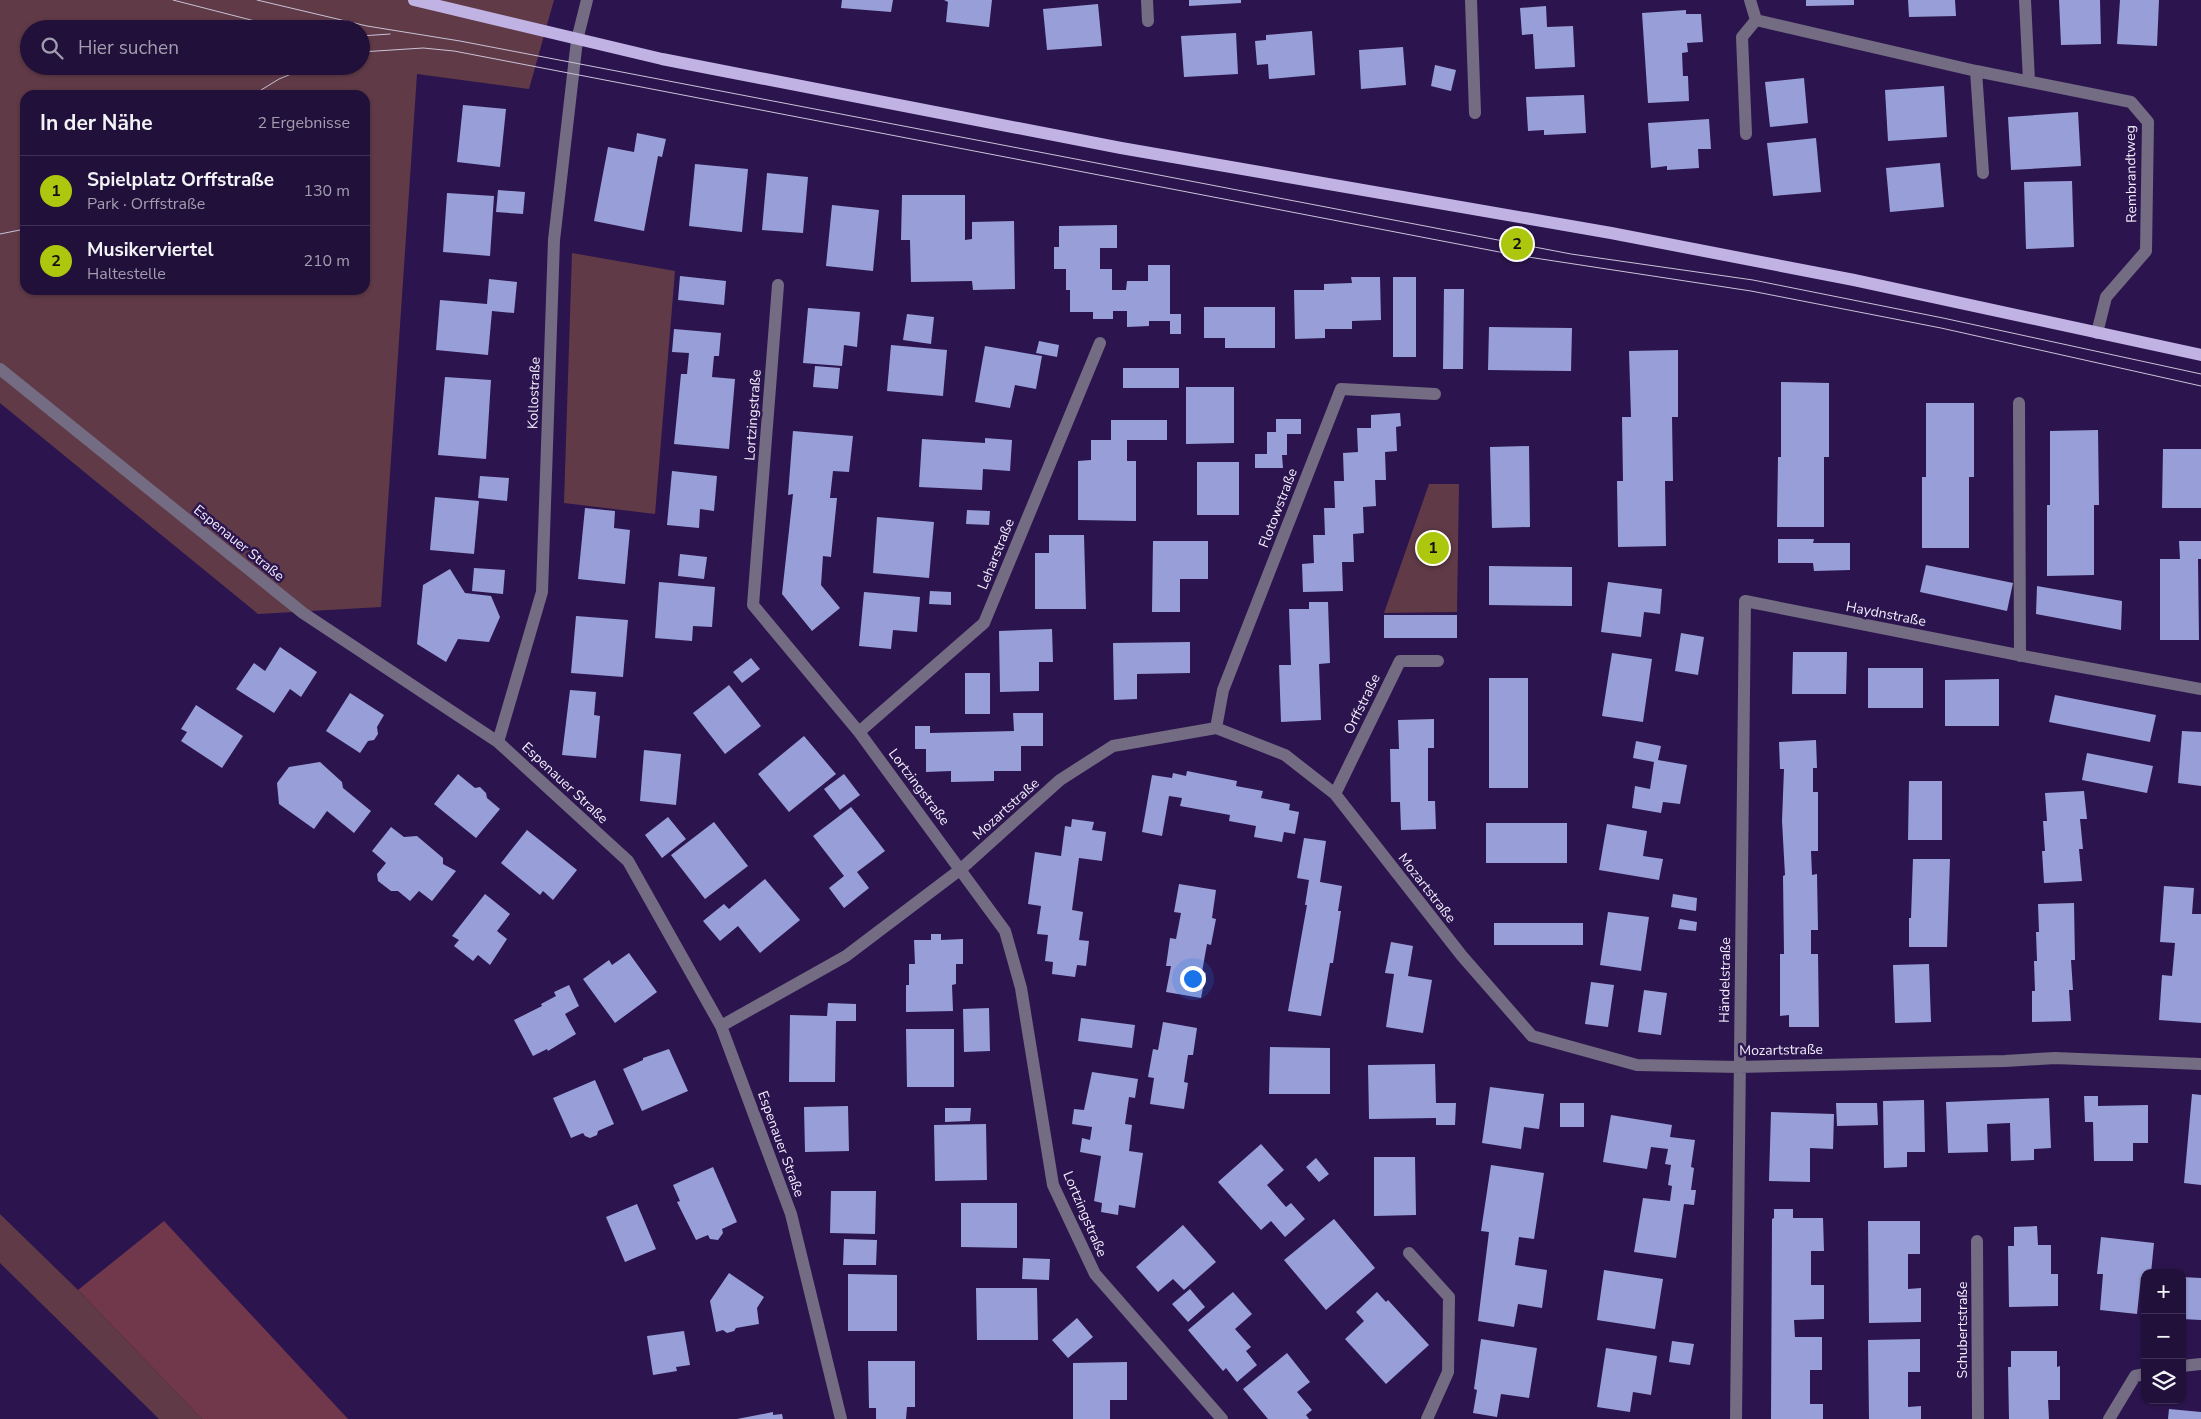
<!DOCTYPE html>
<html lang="de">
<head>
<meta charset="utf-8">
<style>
  :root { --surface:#21103a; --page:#291942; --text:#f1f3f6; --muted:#a29daf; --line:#3e3054; --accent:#adc60e }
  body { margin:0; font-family:"Nunito Sans",sans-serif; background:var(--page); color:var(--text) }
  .controls { position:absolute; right:15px; bottom:15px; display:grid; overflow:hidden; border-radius:10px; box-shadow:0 1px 4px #0004 }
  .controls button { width:45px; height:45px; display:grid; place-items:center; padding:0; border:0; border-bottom:1px solid var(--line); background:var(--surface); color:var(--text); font:25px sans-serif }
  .you { position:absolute; left:1192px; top:978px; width:18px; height:18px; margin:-12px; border:4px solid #fff; border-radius:50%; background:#1a73e8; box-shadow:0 0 0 8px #1a73e833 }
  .badge { display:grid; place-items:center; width:32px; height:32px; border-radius:50%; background:var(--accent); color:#111; font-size:16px; font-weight:700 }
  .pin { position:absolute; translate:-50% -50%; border:2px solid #fff; box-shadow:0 1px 5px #0006 }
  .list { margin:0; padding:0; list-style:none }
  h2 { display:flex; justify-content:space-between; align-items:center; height:65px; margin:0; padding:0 20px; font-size:21px }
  h2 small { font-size:16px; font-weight:400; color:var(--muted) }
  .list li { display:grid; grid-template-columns:32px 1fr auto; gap:15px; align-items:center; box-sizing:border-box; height:70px; padding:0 20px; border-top:1px solid var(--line) }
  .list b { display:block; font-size:19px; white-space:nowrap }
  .list p { margin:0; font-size:16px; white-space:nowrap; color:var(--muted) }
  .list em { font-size:16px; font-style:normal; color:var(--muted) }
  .icon { flex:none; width:28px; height:28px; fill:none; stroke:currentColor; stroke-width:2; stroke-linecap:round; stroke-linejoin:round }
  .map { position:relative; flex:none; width:2201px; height:1419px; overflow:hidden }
  .search { position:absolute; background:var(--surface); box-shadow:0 1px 4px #0004; left:20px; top:20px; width:350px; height:55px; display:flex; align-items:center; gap:12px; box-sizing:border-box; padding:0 18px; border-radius:28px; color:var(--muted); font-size:19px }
  .panel { position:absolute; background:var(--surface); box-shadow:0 1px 4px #0004; left:20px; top:90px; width:350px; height:205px; border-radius:15px }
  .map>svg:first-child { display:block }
  .green { fill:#603a47; fill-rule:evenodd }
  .forest { fill:#71384c }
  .building { fill:#989fd8 }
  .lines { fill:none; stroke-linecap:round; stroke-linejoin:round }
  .minor { stroke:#736c83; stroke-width:12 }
  .major { stroke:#c1b2e4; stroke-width:12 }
  .tram { stroke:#cac2d9; stroke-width:1 }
  .labels { text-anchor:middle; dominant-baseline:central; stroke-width:5; stroke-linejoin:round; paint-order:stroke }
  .street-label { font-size:14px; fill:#f2eefd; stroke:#2c154e }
</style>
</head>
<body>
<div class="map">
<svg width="2201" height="1419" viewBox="0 0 2201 1419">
  <rect width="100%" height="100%" fill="#2c154e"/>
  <path class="green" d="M0,0H554L529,89L417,74L381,607L258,614L0,403ZM29,29H361V66H29ZM25,95H365V290H25Z
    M572,253L675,271L655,514L564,503Z
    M1429,484H1459L1457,612L1384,613Z
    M0,1214L78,1290L202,1419H159L0,1263Z"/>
  <path class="forest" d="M164,1221L348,1419H202L78,1290Z"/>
  <path class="building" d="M842,0H893L891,12L841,8Z
    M944,0H992L989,27L946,22L948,2Z
    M1189,0H1241V3L1189,6Z
    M1806,0H1854V5L1806,6Z
    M1908,0H1955L1956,16L1909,17Z
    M2059,0H2100L2101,44L2061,45Z
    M2120,0H2159L2157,46L2117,44Z
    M1098,4L1102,46L1047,50L1043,9Z
    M1546,6L1547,27L1573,26L1575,67L1535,69L1533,34L1522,35L1520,8Z
    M1686,10V14H1701L1703,42L1687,43L1688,52L1682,53L1683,76H1688L1689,101L1648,103L1642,13Z
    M1312,31L1315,75L1269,79L1268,64L1257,65L1255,41L1266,40V35Z
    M1236,33L1238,74L1184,77L1181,36Z
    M1403,47L1406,85L1361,89L1359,50Z
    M1435,65L1456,70L1451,91L1431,86Z
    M1804,78L1808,123L1770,127L1765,82Z
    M1944,86L1947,137L1888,141L1885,90Z
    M1584,95L1586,133L1544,135V130L1528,131L1526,97Z
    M463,105L506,109L500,167L457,162Z
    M2078,112L2081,166L2011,170L2008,117Z
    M1709,119L1711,149H1698L1699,168L1667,170V166L1651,168L1648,123Z
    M637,133L666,139L662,157L658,156L644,231L594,221L608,147L634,152Z
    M1816,138L1821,192L1773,196L1767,143Z
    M1940,163L1944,207L1890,212L1886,168Z
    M695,164L748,169L742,232L689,226Z
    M767,173L808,177L803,233L762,230Z
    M2072,181L2074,247L2026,249L2024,182Z
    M498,190L525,192L523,214L496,212Z
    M447,193L494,196L490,256L443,252Z
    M902,195H965V240L972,239V222L1014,221L1015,289L973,290L972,281L911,282L910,240H901Z
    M832,205L879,210L873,271L826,266Z
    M1117,225V248H1100V269H1112V290H1126L1127,281H1148V265H1170V314H1181V334H1170V321H1149V326L1127,327V311H1113V319H1093V312H1070V290H1066V269H1054V247H1059V226Z
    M680,276L726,281L724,305L678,300Z
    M1351,277H1380L1381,320L1352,321V329H1325V338L1295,339L1294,290H1324V284L1352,283Z
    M1393,277H1416V357H1393Z
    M489,279L517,282L514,313L492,311L488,355L436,350L440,300L487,304Z
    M1444,289H1464L1463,369H1443Z
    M1204,307H1275V348H1225V338H1204Z
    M808,308L860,312L857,347L844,345L842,366L803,363Z
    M907,314L934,317L931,344L903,340Z
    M1489,327L1572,328L1571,371L1488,370Z
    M674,329L721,333L719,356H714L712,377L735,379L729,449L674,444L681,374H687L689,353L672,352Z
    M1039,341L1059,345L1057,357L1036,353Z
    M891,345L947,350L943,396L887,391Z
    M985,346L1042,356L1036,389L1015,385L1010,408L975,402Z
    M1678,350V417H1672L1673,481H1665L1666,546L1618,547L1617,481H1623L1622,417H1631L1629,351Z
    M815,366L840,368L838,389L813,387Z
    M1123,368H1179V388H1123Z
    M445,377L491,380L486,459L438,455Z
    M1781,382L1829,383V457H1824V527H1777L1778,457H1781Z
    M1186,387H1234V443L1186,444Z
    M1926,403H1974V477H1969V548H1922V477H1926Z
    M1400,413L1401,426L1396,427L1397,451L1385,452L1386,480H1375L1376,506L1363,507L1364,533L1353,534L1354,562H1342L1343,591L1303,592L1302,564L1314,563L1313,535H1325L1324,508H1335L1334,481H1344L1343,453L1358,452L1357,428H1371V415Z
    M1276,419H1301V434H1287V455H1282L1283,468H1255V454H1267V432H1276Z
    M1111,420H1167V440H1127V461H1136V521L1078,520V461L1091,460V440H1111Z
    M2098,430L2099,505H2094V575L2047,576V505H2050V431Z
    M793,431L853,436L849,472L833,471L830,498H837L831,557L823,556L821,585L840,608L812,631L782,594L793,494L788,495Z
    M985,438L1012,440L1010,471L983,469L982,490L919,487L922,439L985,443Z
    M1529,446L1530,527L1492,528L1490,447Z
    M2163,449H2201V508H2162Z
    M1197,462H1239V515H1197Z
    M672,471L717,476L714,511L700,509L699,528L667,525Z
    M480,476L509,478L507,501L478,498Z
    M435,497L479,501L474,554L430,550Z
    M585,508L615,511L614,528L630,530L625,584L578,579Z
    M967,510L990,511L989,525L966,524Z
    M877,517L934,522L929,578L873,573Z
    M1049,535H1084L1086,609H1035V553H1049Z
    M1778,539H1814L1813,543H1850V570L1814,571L1813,563H1778Z
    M1153,541H1208V579H1180V612H1152Z
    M2179,541H2201V559H2198L2199,640H2160V559H2180Z
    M680,554L707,557L704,579L678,576Z
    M1926,565L2013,583L2007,611L1920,592Z
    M1489,566L1572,567V606L1489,605Z
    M474,568L505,570L503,594L472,591Z
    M450,569L465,593L491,596L500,617L489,642L458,639L446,662L417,644L423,585Z
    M659,582L715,587L712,627L693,626L692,641L655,638Z
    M1608,582L1662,589L1660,614L1644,612L1641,637L1601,632Z
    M2037,586L2122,601L2121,630L2036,614Z
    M930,591L951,592V605L929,604Z
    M864,592L920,597L917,632L893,630L891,649L859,646Z
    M1309,602H1328L1330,663L1319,664L1321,720L1281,722L1279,665H1291L1289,609H1309Z
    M1384,615H1457V638H1384Z
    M576,616L628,620L623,677L571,673Z
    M1052,629L1053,662H1039V691L1000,692L999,631Z
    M1681,633L1704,637L1698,675L1675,671Z
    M1190,642V673L1137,674V699L1114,700L1113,643Z
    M280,647L317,672L301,697L290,689L274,713L236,689L254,663L265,671Z
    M1793,652H1847L1846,694H1792Z
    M1612,653L1652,659L1643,722L1602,716Z
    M751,658L760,669L742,683L733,672Z
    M1868,668H1923V708H1868Z
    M965,673H990V714H965Z
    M1489,678H1528V788H1489Z
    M1999,679V726H1945V680Z
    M729,685L761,726L725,754L693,713Z
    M570,690L596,692L594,715L600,716L596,758L562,755Z
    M350,693L384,715L377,727L378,734L374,740L368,741L360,753L326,731Z
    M2055,695L2156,715L2150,742L2049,722Z
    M196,705L243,736L222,768L181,741L187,732L181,729Z
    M1013,713H1043V746H1021V771H994V781L951,782V771L926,772V749H915V726H930V733L1014,731Z
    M1434,719V748H1428V801H1435L1436,829L1401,830L1400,802H1391L1390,749H1399L1398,720Z
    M2182,731L2201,732V786L2178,783Z
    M804,736L836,774L789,812L758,774Z
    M1816,740L1817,768H1813V792H1818V851H1811L1812,875L1817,874L1818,930H1811V954H1818L1819,1027H1789V1015L1780,1016V954H1784L1783,876L1785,875L1782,821L1784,769H1780L1779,742Z
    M1636,741L1661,746L1658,760L1687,765L1680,804L1663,802L1661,813L1632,808L1635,786L1650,789L1654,762L1633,758Z
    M644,750L681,754L676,805L640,801Z
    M2087,753L2153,766L2147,793L2082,780Z
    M320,762L342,782L343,788L371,811L354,833L327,811L314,829L279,804L277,783L289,767Z
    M1187,771L1237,781L1236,786L1263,791L1261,798L1290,804L1289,810L1299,812L1295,834L1284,832L1282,842L1254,837L1256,826L1229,821L1230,815L1180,806L1182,798L1169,796L1162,836L1142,832L1152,775L1172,778L1173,773L1186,776Z
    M458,774L475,788L480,787L486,793L487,798L500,809L476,838L434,804Z
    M844,774L860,795L840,810L824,789Z
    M1909,781H1942V840H1908Z
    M2084,791L2087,819H2080L2083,849H2079L2082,881L2044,883L2042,851H2045L2043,821H2047L2045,793Z
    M851,807L885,851L857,872L869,888L844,908L829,888L844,876L813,836Z
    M668,817L686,839L662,858L645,835Z
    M1072,819L1094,822L1092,830L1106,832L1102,861L1079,858L1072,910L1083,912L1079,940L1089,941L1086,966L1077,965L1075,977L1052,974L1053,962L1045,961L1048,935L1037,934L1041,906L1028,904L1035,852L1061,856L1065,826L1071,827Z
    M714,822L748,866L705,899L671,855Z
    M1486,823H1567V863H1486Z
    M1607,824L1647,831L1643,856L1663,859L1659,880L1599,870Z
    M391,827L404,837L417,836L443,858V864L456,871L432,901L419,891L410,901L398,891H391L378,881L377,874L386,863L372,851Z
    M527,830L577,870L553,900L543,891L540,895L501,863Z
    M1304,838L1326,841L1320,882L1342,886L1338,911H1341L1333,963H1330L1321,1016L1288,1011L1307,905H1305L1309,880L1297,878Z
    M1913,859H1950L1947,947H1909V918H1911Z
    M765,879L800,920L760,953L738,926L720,941L703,921L724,904L729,909Z
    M1179,884L1216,890L1212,918L1216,919L1211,945L1207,944L1202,972L1206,973L1201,998L1166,992L1171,966H1166L1170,938L1176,939L1181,913L1174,912Z
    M2164,886L2194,888L2192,914H2201V1023L2159,1020L2162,975L2172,976L2175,943L2160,942Z
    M485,894L510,914L497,931L507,939L490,965L478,955L473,961L454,946L459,940L452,936Z
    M1673,894L1697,898L1696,911L1671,907Z
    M2074,903L2075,960H2071L2073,990H2069L2071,1021L2032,1022V991H2035L2034,961H2037L2036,932H2039L2038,904Z
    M1608,912L1649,917L1641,971L1600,965Z
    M1680,919L1697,922L1696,931L1678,929Z
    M1494,923H1583V945H1494Z
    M931,934H941V940L963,939V964H956V984L952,985L953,1011L906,1012V985H909V964H915L914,940H931Z
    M1391,942L1413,946L1408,976L1432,980L1423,1033L1386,1027L1394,974L1385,973Z
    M629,953L657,992L615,1023L583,979L609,960L612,965Z
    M1929,964L1931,1022L1895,1023L1893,965Z
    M1591,982L1614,985L1608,1027L1585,1024Z
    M569,985L579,1006L565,1014L576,1034L548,1051L547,1049L533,1056L514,1020L542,1006L541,1004L556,996L554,992Z
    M1644,990L1667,993L1661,1035L1638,1032Z
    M828,1003L856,1004V1021H836L835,1082H789L790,1015L827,1016Z
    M989,1008L990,1051L964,1052L963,1009Z
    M1081,1018L1135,1025L1132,1048L1078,1041Z
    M1163,1022L1197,1028L1193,1055H1188L1184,1082L1188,1083L1184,1109L1150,1104L1154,1078L1148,1077L1153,1049L1158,1050Z
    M906,1029H954V1087H907Z
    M1270,1047L1330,1048V1094H1269Z
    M669,1049L688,1091L642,1111L623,1069L643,1060V1058Z
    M1435,1064L1436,1103H1456L1455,1125H1436V1118L1369,1119L1368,1065Z
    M1092,1072L1138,1079L1135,1098L1129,1097L1125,1124L1132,1125L1129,1151L1143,1153L1135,1208L1119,1205L1118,1215L1101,1212L1102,1203L1094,1201L1101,1156L1080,1152L1082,1138L1090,1140L1092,1127L1072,1124L1074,1109L1084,1110Z
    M595,1080L614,1124L598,1131L597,1135L590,1138L585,1136L583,1133L571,1138L553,1098Z
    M1490,1087L1544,1094L1539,1129L1524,1127L1521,1149L1482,1143Z
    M2192,1094L2201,1095V1185L2184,1183Z
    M2084,1096H2098V1106L2148,1105V1143H2133V1161H2094L2093,1122H2085Z
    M2049,1098L2051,1148L2034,1149V1160L2011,1161L2010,1123L1987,1124L1988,1152L1948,1153L1946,1102Z
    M1924,1100L1925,1152H1907V1167L1884,1168L1883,1101Z
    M1560,1103H1584V1127H1560Z
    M1836,1103H1877L1878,1125L1837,1126Z
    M848,1106L849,1151L805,1152L804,1107Z
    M945,1108H971L970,1121L945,1122Z
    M1771,1112L1834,1114L1833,1149L1810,1148V1182L1769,1181Z
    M1611,1115L1672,1125L1670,1137L1695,1140L1691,1167L1694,1168L1691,1190H1696L1694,1205L1684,1204L1676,1258L1634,1252L1643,1198L1670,1201L1672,1186L1668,1185L1671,1165L1665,1164L1668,1149L1651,1147L1647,1169L1603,1162Z
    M986,1124L987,1180L935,1181L934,1125Z
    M1261,1144L1284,1170L1267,1185L1286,1207L1291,1203L1305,1219L1285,1237L1271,1221L1261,1230L1218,1182Z
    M1374,1157H1415L1416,1215L1374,1216Z
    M1316,1158L1329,1174L1319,1182L1306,1167Z
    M1491,1165L1544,1173L1534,1239L1519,1237L1515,1265L1547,1270L1542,1308L1518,1304L1514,1327L1478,1321L1489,1232L1481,1231Z
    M713,1167L737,1222L722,1229L723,1233L718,1240L710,1239L708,1235L696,1240L677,1202L680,1201L673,1185Z
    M831,1191H876L875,1234L830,1233Z
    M961,1203H1017V1248L961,1247Z
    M637,1204L656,1249L625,1262L606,1217Z
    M1774,1209H1793V1218H1823L1824,1251H1811V1285H1824V1319L1794,1320L1795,1337H1822V1370H1810V1404H1823V1419H1771L1772,1219L1774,1218Z
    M1334,1219L1375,1268L1326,1310L1284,1260Z
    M1868,1221H1920V1254H1908V1289L1921,1288V1322L1869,1323Z
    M1183,1225L1216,1262L1184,1290L1173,1279L1158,1292L1136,1267Z
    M2037,1226L2038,1245H2051V1274H2058V1306L2009,1307L2008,1246H2014V1227Z
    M2101,1237L2154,1243L2151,1273H2145V1277H2141L2137,1314L2100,1310L2103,1274H2097Z
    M844,1239L877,1240L876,1265H843Z
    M1023,1258L1050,1259L1049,1280L1022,1279Z
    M1604,1270L1663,1279L1655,1329L1597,1320Z
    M729,1273L764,1297L757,1308L759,1324L736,1328L734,1331L727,1333L723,1330L716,1332L710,1301Z
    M848,1274L897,1275V1331H848Z
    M2182,1277L2201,1278V1320L2182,1319Z
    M976,1288H1037L1038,1340H977Z
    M1190,1289L1205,1307L1188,1322L1172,1304Z
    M1233,1292L1252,1314L1235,1329L1251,1347L1246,1351L1257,1365L1237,1382L1226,1368L1223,1371L1188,1330Z
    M1377,1292L1386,1302L1388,1300L1429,1345L1386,1384L1345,1339L1364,1321L1356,1312Z
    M1077,1318L1093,1337L1068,1358L1052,1340Z
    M684,1331L690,1365L676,1367L677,1371L653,1375L647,1336Z
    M1481,1339L1537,1348L1529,1398L1501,1394L1497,1417L1473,1413L1477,1390L1474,1389Z
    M1920,1339V1372H1908V1407L1921,1406V1419H1869L1868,1340Z
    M1672,1341L1694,1344L1690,1365L1669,1362Z
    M1606,1348L1657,1356L1651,1395L1633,1392L1630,1412L1597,1407Z
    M2011,1351H2057V1367L2060,1366V1400H2048L2049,1419H2009L2008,1367H2011Z
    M1287,1353L1310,1382L1297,1392L1312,1410L1306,1415L1309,1419H1268L1243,1389Z
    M868,1361H915V1407H907L906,1419H876V1408H869Z
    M1127,1362V1400H1110V1419H1073V1363Z
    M2169,1409L2201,1412V1419H2168Z
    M773,1412V1415L782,1414L783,1419H737Z"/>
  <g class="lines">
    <path class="minor" d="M1147,0L1148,21
      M1471,0L1475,113
      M1750,0L1756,20L1976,71L2131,102L2148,122L2146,251L2106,297L2097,333
      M2025,0L2029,81
      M1976,71L1983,173
      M1746,134L1742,37L1756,20
      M778,285L753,605L859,732L1005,931L1021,988L1053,1185L1095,1274L1222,1419
      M0,369L303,613L498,742L628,861L721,1026L791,1214L841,1419
      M2019,403L2020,656
      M1216,728L1223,690L1341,389L1435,394
      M859,732L984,623L1100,343
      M498,742L542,592L554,240L577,40L587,0
      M1335,794L1400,661H1438
      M721,1026L846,956L961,869L1060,780L1113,746L1216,728L1285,755L1335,794L1462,956L1532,1036L1637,1065L1739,1067L2005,1061L2055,1058L2201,1064
      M1977,1241L1978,1419
      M1409,1253L1449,1297L1448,1372L1427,1419
      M2182,1366L2201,1364
      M1736,1419L1745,601L2044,660L2201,689
      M2109,1419L2135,1376L2145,1374"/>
    <path class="major" d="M414,0L662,59L1121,148L1611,233L1854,280L2201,355"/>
    <path class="tram" d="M173,0L286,29
      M257,0L367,26L460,41L1571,254L1753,280L1943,318L2201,374
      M361,36L390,34
      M361,52L423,48L454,51L1515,255L1751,291L1941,328L2201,386
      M253,95L279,79L311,66
      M0,234L25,229"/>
  </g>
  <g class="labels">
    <g class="street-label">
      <text transform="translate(2131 174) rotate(-91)">Rembrandtweg</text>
      <text transform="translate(534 393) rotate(-88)">Kollostraße</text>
      <text transform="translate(753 415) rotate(-86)">Lortzingstraße</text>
      <text transform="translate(1278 508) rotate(-69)">Flotowstraße</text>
      <text transform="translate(239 543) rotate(39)">Espenauer Straße</text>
      <text transform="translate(996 554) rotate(-68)">Leharstraße</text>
      <text transform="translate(1886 614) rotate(11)">Haydnstraße</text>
      <text transform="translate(1362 704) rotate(-64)">Orffstraße</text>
      <text transform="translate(565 783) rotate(43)">Espenauer Straße</text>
      <text transform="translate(919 787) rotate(53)">Lortzingstraße</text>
      <text transform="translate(1006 809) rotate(-42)">Mozartstraße</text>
      <text transform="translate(1427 888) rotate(52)">Mozartstraße</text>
      <text transform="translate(1725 980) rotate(-89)">Händelstraße</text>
      <text transform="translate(1781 1050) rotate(-1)">Mozartstraße</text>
      <text transform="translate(781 1144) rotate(70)">Espenauer Straße</text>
      <text transform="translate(1085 1214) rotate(67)">Lortzingstraße</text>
      <text transform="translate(1962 1330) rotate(-90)">Schubertstraße</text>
    </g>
  </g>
</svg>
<div class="controls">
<button>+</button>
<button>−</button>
<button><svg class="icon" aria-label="layers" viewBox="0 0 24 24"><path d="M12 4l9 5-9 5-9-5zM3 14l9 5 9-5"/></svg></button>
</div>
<div class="you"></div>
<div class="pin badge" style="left:1433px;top:548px">1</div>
<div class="pin badge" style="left:1517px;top:244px">2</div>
<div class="search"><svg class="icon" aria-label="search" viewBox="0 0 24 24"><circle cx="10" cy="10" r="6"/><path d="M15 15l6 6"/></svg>Hier suchen</div>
<section class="panel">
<h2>In der Nähe<small>2 Ergebnisse</small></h2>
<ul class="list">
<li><span class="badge">1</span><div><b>Spielplatz Orffstraße</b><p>Park · Orffstraße</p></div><em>130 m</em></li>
<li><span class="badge">2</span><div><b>Musikerviertel</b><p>Haltestelle</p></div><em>210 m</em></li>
</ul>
</section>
</div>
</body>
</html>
